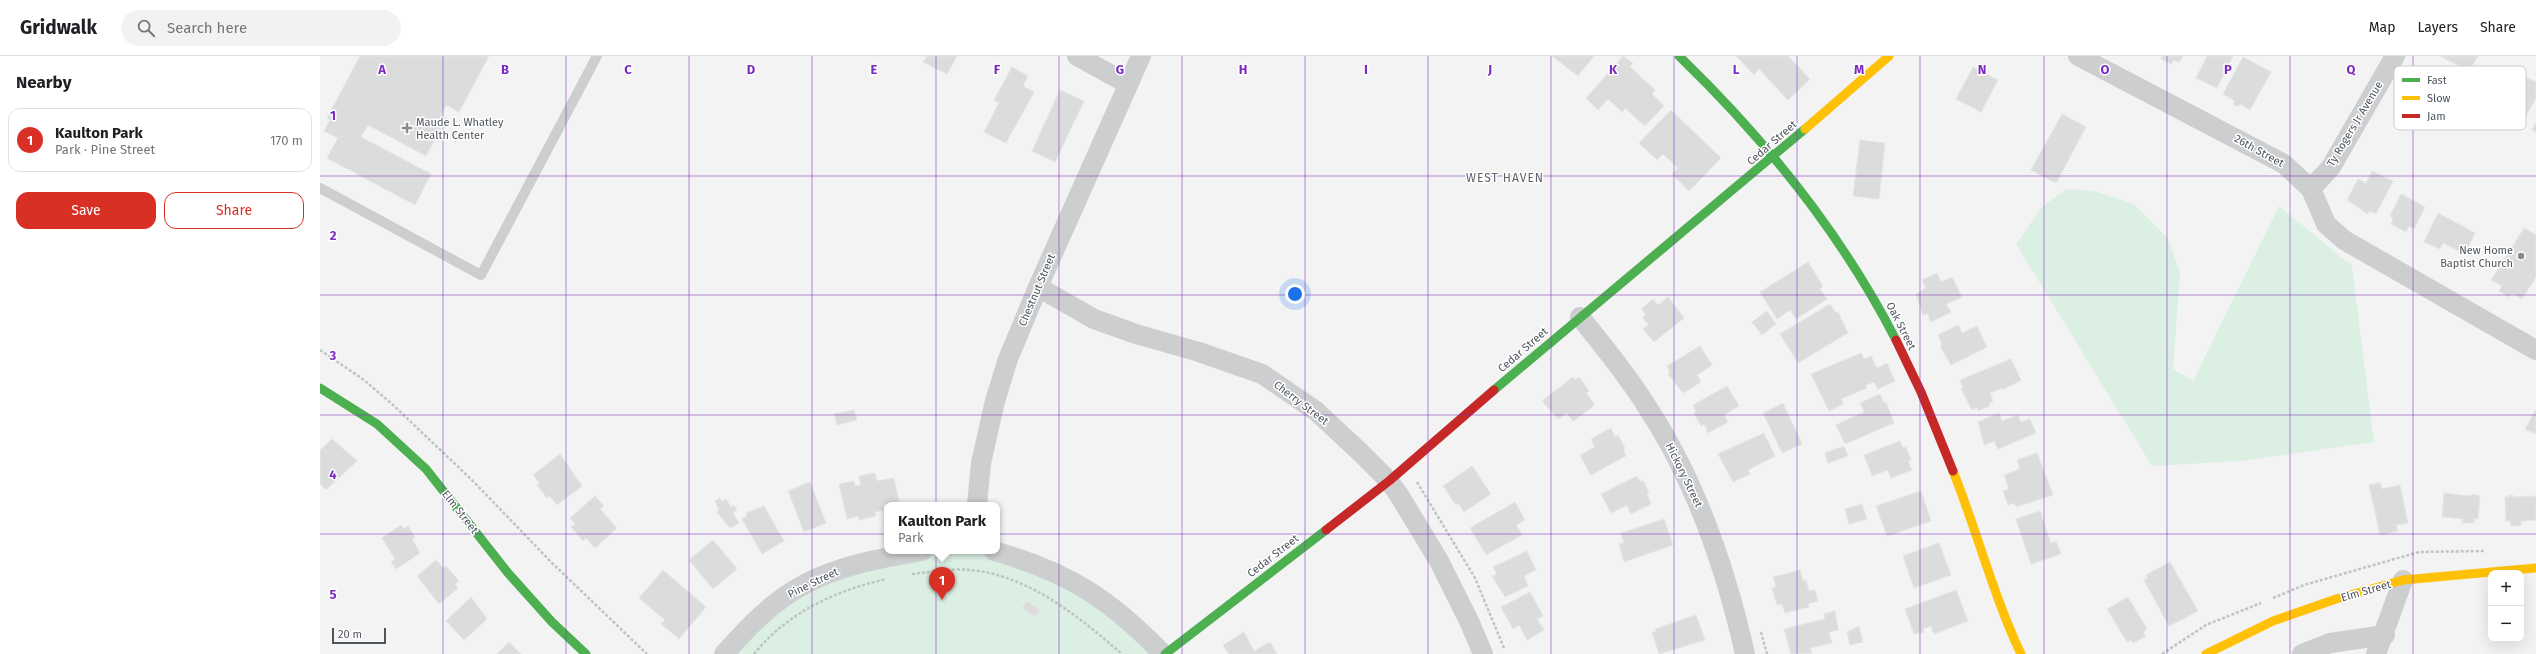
<!DOCTYPE html>
<html lang="en">
<head>
<meta charset="utf-8">
<style>
  :root { --surface:#fff; --page:#f2f2f2; --text:#202124; --muted:#757577; --line:#e0e0e0; --accent:#d93025 }
  body { margin:0; font-family:"Fira Sans",sans-serif; background:var(--page); color:var(--text) }
  .controls { position:absolute; right:12px; bottom:12px; display:grid; overflow:hidden; border-radius:8px; box-shadow:0 4px 16px #0002 }
  .controls button { width:36px; height:36px; display:grid; place-items:center; padding:0; border:0; border-bottom:1px solid var(--line); background:var(--surface); color:var(--text); font:20px sans-serif }
  .scale { position:absolute; left:12px; bottom:10px; width:54px; box-sizing:border-box; padding-left:4px; border:2px solid #4c545d; border-top:0; font-size:11px; line-height:14px; white-space:nowrap; color:#4c545d; -webkit-text-stroke:3px #fff; paint-order:stroke }
  .you { position:absolute; left:975px; top:238px; width:14px; height:14px; margin:-10px; border:3px solid #fff; border-radius:50%; background:#1a73e8; box-shadow:0 0 0 6px #1a73e833 }
  .badge { display:grid; place-items:center; width:26px; height:26px; border-radius:50%; background:var(--accent); color:#fff; font-size:13px; font-weight:700 }
  .pin { position:absolute; translate:-50% -33px; filter:drop-shadow(0 1px 2px #0008) }
  .pin::after { content:''; position:absolute; top:21px; width:14px; height:12px; background:inherit; clip-path:polygon(0 0,100% 0,50% 100%) }
  .popup { position:absolute; left:564px; top:446px; width:116px; height:52px; box-sizing:border-box; display:grid; place-content:center; border-radius:8px; background:var(--surface); filter:drop-shadow(0 1px 3px #0005); font-size:13px; white-space:nowrap; color:var(--muted) }
  .popup b { font-size:15px; color:var(--text) }
  .popup::after { content:''; position:absolute; left:50%; top:100%; margin-left:-8px; border:8px solid transparent; border-top-color:var(--surface) }
  .list { margin:0; padding:0; list-style:none }
  h2 { display:flex; justify-content:space-between; align-items:center; height:52px; margin:0; padding:0 16px; font-size:17px }
  h2 small { font-size:13px; font-weight:400; color:var(--muted) }
  .list li { display:grid; grid-template-columns:26px 1fr auto; gap:12px; align-items:center; box-sizing:border-box; height:64px; margin:0 8px 8px; padding:0 8px; border:1px solid var(--line); border-radius:12px }
  .list b { display:block; font-size:15px; white-space:nowrap }
  .list p { margin:0; font-size:13px; white-space:nowrap; color:var(--muted) }
  .list em { font-size:13px; font-style:normal; color:var(--muted) }
  .actions { display:flex; gap:8px; padding:12px 16px }
  .actions a { flex:1; padding:9px 0; border:1px solid var(--accent); border-radius:12px; text-align:center; font-size:14px; color:var(--accent) }
  .actions .main { background:var(--accent); color:#fff }
  .icon { flex:none; width:22px; height:22px; fill:none; stroke:currentColor; stroke-width:2; stroke-linecap:round; stroke-linejoin:round }
  .map { position:relative; flex:none; width:2216px; height:598px; overflow:hidden }
  header { display:flex; align-items:center; gap:24px; box-sizing:border-box; height:56px; padding:0 20px; background:var(--surface); border-bottom:1px solid var(--line) }
  header strong { font-size:19px }
  nav { display:flex; gap:22px; margin-inline-start:auto; font-size:14px }
  .search { width:280px; height:36px; background:var(--page); display:flex; align-items:center; gap:10px; box-sizing:border-box; padding:0 14px; border-radius:22px; color:var(--muted); font-size:15px }
  main { display:flex }
  aside { flex:1; background:var(--surface) }
  .map>svg:first-child { display:block }
  .green { fill:#dbefe3 }
  .building { fill:#dcdcdd; stroke:#e4e5e5 }
  .lines { fill:none; stroke-linecap:round; stroke-linejoin:round }
  .path { stroke:#bcc5c3; stroke-width:2.5; stroke-dasharray:3 2; stroke-linecap:butt }
  .lane { stroke:#cdced0; stroke-width:10 }
  .street { stroke:#cdced0; stroke-width:20 }
  .fast { stroke:#4caf50; stroke-width:9 }
  .slow { stroke:#ffc107; stroke-width:9 }
  .jam { stroke:#c62828; stroke-width:9 }
  .grid { fill:none; stroke:#7b2cbf; stroke-width:1; stroke-opacity:0.55 }
  .poi-dot { fill:#868c92; stroke:#fff; stroke-width:1.5 }
  .labels { text-anchor:middle; dominant-baseline:central; stroke-width:3; stroke-linejoin:round; paint-order:stroke }
  .poi-label { font-size:11px; fill:#4c545d; stroke:#fff; text-anchor:start }
  .street-label { font-size:11px; fill:#4c545d; stroke:#fff }
  .neighbourhood-label { font-size:12px; letter-spacing:1px; fill:#5f6266; stroke:#fff }
  .key { fill:#fff; stroke:#c9ccce; stroke-width:1 }
  .key-label { font-size:11px; fill:#4c545d }
  .grid-label { font-size:13px; text-anchor:middle; font-weight:bold; fill:#7b2cbf; stroke:#fff; stroke-width:3; stroke-linejoin:round; paint-order:stroke }
</style>
</head>
<body>
<header>
<strong>Gridwalk</strong>
<div class="search"><svg class="icon" aria-label="search" viewBox="0 0 24 24"><circle cx="10" cy="10" r="6"/><path d="M15 15l6 6"/></svg>Search here</div>
<nav><a>Map</a><a>Layers</a><a>Share</a></nav>
</header>
<main>
<aside>
<h2>Nearby<small></small></h2>
<ul class="list">
<li><span class="badge">1</span><div><b>Kaulton Park</b><p>Park · Pine Street</p></div><em>170 m</em></li>
</ul>
<div class="actions"><a class="main">Save</a><a>Share</a></div>
</aside>
<div class="map">
<svg width="2216" height="598" viewBox="0 0 2216 598">
  <rect width="100%" height="100%" fill="#f3f3f3"/>
  <path class="green" d="M1746,133L1774,135L1814,148L1847,181L1860,216L1853,313L1873,325L1959,150L2032,210L2054,386L1921,405L1832,410L1696,188L1722,151Z
    M602,495H674L713,506L842,598H404L465,540Z"/>
  <path class="building" d="M40,0H169L139,56L126,49L121,59L126,62L106,100L48,69L41,81L111,118L95,149L7,102L18,82L4,75L10,64L7,62Z
    M607,0H637L627,18L603,6Z
    M1232,0H1274L1258,20Z
    M1303,0L1313,7L1310,11L1335,34L1332,38L1344,50L1325,70L1305,52L1302,56L1288,43L1278,54L1266,42Z
    M1416,0H1468L1490,23L1468,44L1439,13L1434,19Z
    M1842,0H1863L1859,7L1854,4L1851,8L1841,3Z
    M1887,0H1913L1897,32L1876,22Z
    M2120,0H2158L2149,15Z
    M1923,1L1951,16L1930,54L1920,48L1918,51L1913,48L1915,45L1903,38Z
    M692,11L708,20L703,30L714,36L686,87L664,76L679,47L674,44Z
    M1653,11L1678,24L1661,56L1636,43Z
    M2204,20L2216,26V42L2202,67L2177,53L2195,21L2202,25Z
    M740,34L764,45L735,106L712,95Z
    M1351,54L1401,102L1369,135L1352,118L1358,112L1343,98L1337,104L1319,87Z
    M1742,58L1766,71L1736,127L1711,114Z
    M2216,66V76L2212,74Z
    M1540,84L1565,87L1559,143L1533,140Z
    M2052,115L2073,125L2056,158L2049,155L2048,158L2027,144L2038,123L2046,127Z
    M2081,138L2105,151L2094,173L2089,170L2086,176L2071,168L2073,162L2070,160Z
    M2118,157L2155,177L2145,198L2123,187L2120,193L2104,186Z
    M2204,172L2216,179V221L2202,243L2192,237L2189,241L2179,235L2182,230L2171,224Z
    M1488,206L1503,230L1500,233L1507,243L1476,263L1470,254L1457,263L1440,236Z
    M1617,217L1621,226L1632,221L1642,241L1626,248L1631,256L1611,266L1607,257L1603,259L1596,238L1606,232L1602,224Z
    M1348,241L1364,262L1334,286L1323,273L1329,269L1322,261L1326,259L1321,253L1333,243L1338,249Z
    M1510,248L1516,257L1518,256L1528,277L1478,307L1460,278Z
    M1447,255L1456,268L1442,279L1432,266Z
    M1638,269L1642,277L1657,270L1667,291L1631,309L1620,290L1622,288L1618,279Z
    M1380,290L1392,309L1377,319L1381,326L1363,337L1348,318L1350,316L1347,310Z
    M1541,297L1544,303L1551,300L1557,312L1567,307L1575,325L1558,333L1554,326L1546,329L1547,332L1521,343L1523,348L1509,355L1491,318Z
    M1691,303L1701,324L1683,334L1682,332L1670,337L1673,345L1669,347L1670,350L1658,355L1657,351L1652,354L1641,333L1643,332L1640,324Z
    M1253,321L1255,324L1259,321L1269,335L1266,337L1275,349L1253,365L1247,357L1238,363L1222,345Z
    M1407,330L1419,350L1404,359L1408,366L1388,377L1384,368L1381,370L1374,357L1376,356L1373,349Z
    M1560,338L1564,347L1566,346L1574,367L1525,388L1516,369L1544,356L1540,347Z
    M1463,347L1482,388L1462,397L1443,357Z
    M2216,353V378L2205,373Z
    M534,354L537,364L517,369L514,358Z
    M1679,357L1682,365L1698,359L1701,366L1710,363L1716,377L1678,393L1674,385L1664,389L1658,366Z
    M1291,372L1295,381L1298,379L1305,392L1303,393L1306,400L1271,419L1260,399L1275,391L1271,383Z
    M1444,377L1455,400L1428,414L1430,418L1413,426L1398,398Z
    M12,383L37,405L6,434L0,428V394Z
    M1580,385L1583,392L1586,391L1591,404L1588,405L1592,414L1571,422L1568,414L1552,420L1544,399Z
    M1524,390L1528,400L1508,407L1505,397Z
    M1717,397L1733,439L1696,451L1694,447L1688,449L1683,435L1689,433L1684,419L1700,413L1697,404Z
    M240,398L262,430L237,449L230,440L227,442L217,429L220,427L213,419Z
    M1152,410L1171,438L1144,456L1138,447L1136,449L1123,430Z
    M555,417L557,425L574,422L579,445L563,449L564,454L555,456L556,460L539,464L538,460L527,463L519,428L534,425L535,430L541,429L539,420Z
    M1317,420L1320,426L1323,424L1329,437L1327,438L1331,448L1311,458L1307,449L1291,457L1281,438Z
    M490,426L506,467L484,476L468,435Z
    M2060,427L2062,433L2080,429L2088,467L2076,469L2078,475L2060,479L2049,429Z
    M1601,435L1611,465L1567,480L1556,450Z
    M2124,437L2151,440L2152,438L2160,440L2158,463H2154V467H2142L2143,463L2122,461Z
    M2189,439H2193V441L2216,440V464L2201,465V469L2191,470L2190,465H2186L2185,441H2189Z
    M275,440L284,450L280,453L297,472L275,492L266,482L263,485L251,471L255,468L250,462Z
    M400,442L402,446L406,443L411,451L414,449L417,454L413,457L419,467L410,472L397,456L399,454L395,445Z
    M1195,446L1205,464L1196,469L1202,479L1166,499L1150,472Z
    M1542,448L1547,463L1529,468L1525,453Z
    M444,450L464,485L442,498L422,463L427,460L426,457Z
    M1720,455L1731,487L1736,485L1741,498L1711,508L1696,463Z
    M1344,463L1353,489L1304,506L1299,488L1304,487L1301,477Z
    M81,469L84,473L88,470L95,481L92,483L100,497L76,513L71,506L75,503L62,482Z
    M393,484L417,513L393,533L369,504Z
    M1619,487L1631,519L1594,532L1583,500Z
    M1207,495L1216,514L1204,520L1208,530L1185,541L1172,520L1177,518L1173,511Z
    M116,504L123,512L126,510L139,525L135,528L138,532L119,548L97,520Z
    M1850,506L1878,555L1849,570L1824,524L1828,522L1826,519Z
    M343,514L386,551L359,583L341,568L345,564L319,542Z
    M1480,514L1483,525L1486,524L1489,535L1495,534L1498,545L1488,548L1489,551L1465,557L1462,548L1457,549L1452,532L1456,531L1453,521Z
    M1636,534L1648,565L1614,578L1611,570L1603,573L1604,576L1594,578L1585,553Z
    M1210,536L1223,560L1217,563L1224,574L1207,584L1199,569L1193,573L1181,551Z
    M151,541L167,563L144,584L126,565Z
    M1808,541L1827,573L1823,576L1826,580L1813,587L1811,584L1807,586L1787,553Z
    M707,545L720,554L715,561L702,552Z
    M1515,555L1518,574L1509,576L1512,587L1490,592L1492,597L1471,598L1464,573L1505,563L1504,558Z
    M1376,559L1385,584L1339,598L1332,576L1336,575L1335,573Z
    M1539,570L1543,586L1530,589L1527,576Z
    M924,576L934,595L950,586L957,598H909L903,589Z
    M189,586L201,598H177Z"/>
  <g class="lines">
    <path class="path" d="M0,294L44,324L72,348L152,424L232,507L327,598
      M1097,426L1155,522L1184,592
      M592,518C611,516 632,512 650,514C709,519 759,561 802,598
      M1953,542L1984,529L2099,496L2164,495
      M1441,576L1447,598
      M434,598C468,556 515,535 566,523
      M1842,598L1886,569L1941,547"/>
    <path class="lane" d="M0,132L161,219L277,0"/>
    <path class="street" d="M757,0L808,28
      M1758,0L1964,108L1991,133L2006,168L2024,184L2216,294
      M1991,133L2011,111L2075,0
      M718,231L774,263L816,278L879,296L942,318L996,355L1041,397L1069,425L1079,439L1119,505L1149,565L1163,598
      M1260,261C1282,288 1305,316 1324,346C1375,422 1405,509 1425,598
      M657,449L661,407L675,345L688,303L718,231L821,0
      M674,495C748,516 790,543 843,598
      M404,598C423,577 441,557 464,541C504,512 555,503 602,495
      M1982,598L2010,587L2065,579
      M2056,598L2083,524"/>
    <path class="fast" d="M1359,0C1446,84 1521,177 1576,284
      M0,332L57,368L106,413L188,517L232,566L266,598
      M1174,334L1485,73
      M845,598L1006,474"/>
    <path class="slow" d="M1485,73L1569,0
      M1633,415C1657,475 1673,539 1701,598
      M1886,598L1953,565L2016,543L2083,524L2216,512"/>
    <path class="jam" d="M1576,284L1601,336L1633,415
      M1006,474L1069,425L1174,334"/>
  </g>
  <path class="grid" d="M123,0V598M246,0V598M369,0V598M492,0V598M616,0V598M739,0V598M862,0V598M985,0V598M1108,0V598M1231,0V598M1354,0V598M1477,0V598M1600,0V598M1724,0V598M1847,0V598M1970,0V598M2093,0V598M0,120H2216M0,239H2216M0,359H2216M0,478H2216"/>
  <g class="poi-dot">
    <path d="M85 66h4v4h4v4h-4v4h-4v-4h-4v-4h4z"/>
    <circle cx="2201" cy="200" r="4"/>
  </g>
  <g class="labels">
    <g class="poi-label">
      <text x="96" y="66">Maude L. Whatley<tspan x="96" dy="13">Health Center</tspan></text>
      <text x="2193" y="194" text-anchor="end">New Home<tspan x="2193" dy="13">Baptist Church</tspan></text>
    </g>
    <g class="street-label">
      <text transform="translate(2035 68) rotate(-59)">Ty Rogers Jr Avenue</text>
      <text transform="translate(1452 87) rotate(-41)">Cedar Street</text>
      <text transform="translate(1939 95) rotate(29)">26th Street</text>
      <text transform="translate(717 234) rotate(-67)">Chestnut Street</text>
      <text transform="translate(1581 270) rotate(63)">Oak Street</text>
      <text transform="translate(1203 294) rotate(-41)">Cedar Street</text>
      <text transform="translate(981 347) rotate(37)">Cherry Street</text>
      <text transform="translate(1364 419) rotate(64)">Hickory Street</text>
      <text transform="translate(140 456) rotate(52)">Elm Street</text>
      <text transform="translate(953 500) rotate(-38)">Cedar Street</text>
      <text transform="translate(493 527) rotate(-26)">Pine Street</text>
      <text transform="translate(2046 535) rotate(-16)">Elm Street</text>
    </g>
    <g class="neighbourhood-label">
      <text x="1185" y="122">WEST HAVEN</text>
    </g>
  </g>
  <rect x="2074" y="10" width="132" height="64" rx="6" class="key"/>
  <rect x="2082" y="22" width="18" height="4" fill="#4caf50"/>
  <rect x="2082" y="40" width="18" height="4" fill="#ffc107"/>
  <rect x="2082" y="58" width="18" height="4" fill="#c62828"/>
  <g class="key-label">
    <text x="2107" y="28">Fast</text>
    <text x="2107" y="46">Slow</text>
    <text x="2107" y="64">Jam</text>
  </g>
  <g class="grid-label">
    <text x="62" y="18">A</text>
    <text x="185" y="18">B</text>
    <text x="308" y="18">C</text>
    <text x="431" y="18">D</text>
    <text x="554" y="18">E</text>
    <text x="677" y="18">F</text>
    <text x="800" y="18">G</text>
    <text x="923" y="18">H</text>
    <text x="1046" y="18">I</text>
    <text x="1170" y="18">J</text>
    <text x="1293" y="18">K</text>
    <text x="1416" y="18">L</text>
    <text x="1539" y="18">M</text>
    <text x="1662" y="18">N</text>
    <text x="1785" y="18">O</text>
    <text x="1908" y="18">P</text>
    <text x="2031" y="18">Q</text>
    <text x="13" y="64">1</text>
    <text x="13" y="184">2</text>
    <text x="13" y="304">3</text>
    <text x="13" y="423">4</text>
    <text x="13" y="543">5</text>
  </g>
</svg>
<div class="controls">
<button>+</button>
<button>−</button>
</div>
<div class="scale">20 m</div>
<div class="you"></div>
<div class="pin badge" style="left:622px;top:544px">1</div>
<div class="popup"><b>Kaulton Park</b>Park</div>
</div>
</main>
</body>
</html>
